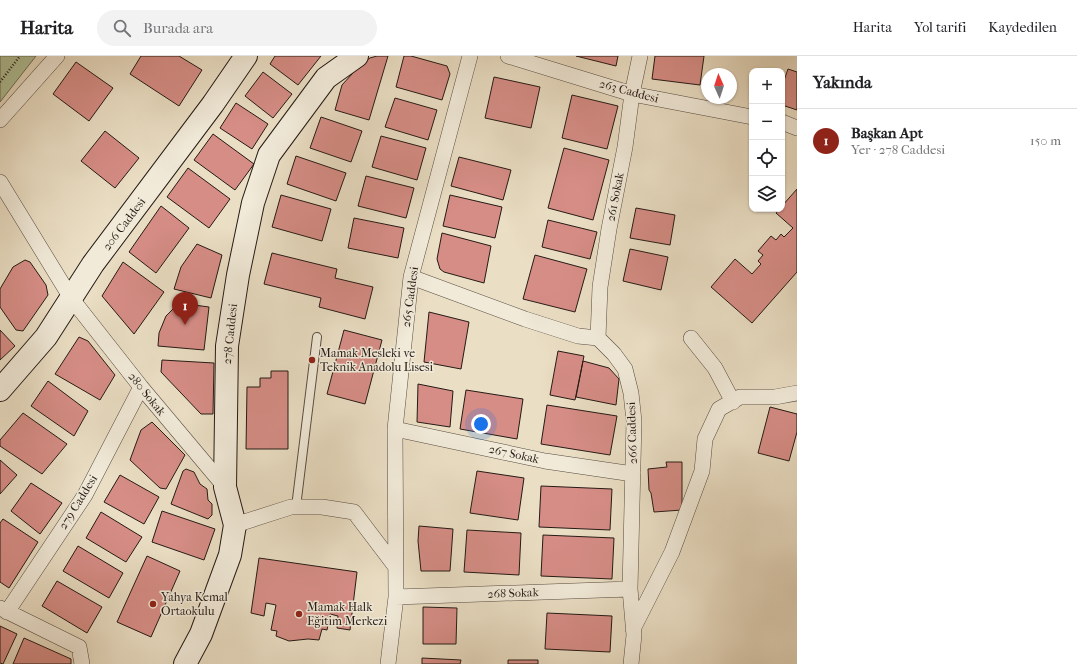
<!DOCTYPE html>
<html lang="tr">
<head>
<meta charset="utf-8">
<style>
  :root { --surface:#fff; --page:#f2f2f2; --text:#202124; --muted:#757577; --line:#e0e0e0; --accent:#8f2418 }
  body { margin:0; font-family:"IM FELL French Canon",serif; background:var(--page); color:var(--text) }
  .controls { position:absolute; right:12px; top:12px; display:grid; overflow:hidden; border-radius:8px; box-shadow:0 1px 3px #0004 }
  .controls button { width:36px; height:36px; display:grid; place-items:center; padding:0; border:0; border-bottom:1px solid var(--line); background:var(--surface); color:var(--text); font:20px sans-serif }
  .compass { position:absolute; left:701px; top:12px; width:36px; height:36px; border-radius:50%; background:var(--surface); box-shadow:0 1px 3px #0004; rotate:357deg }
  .you { position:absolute; left:481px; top:368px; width:14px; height:14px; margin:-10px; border:3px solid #fff; border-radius:50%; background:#1a73e8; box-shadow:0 0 0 6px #1a73e833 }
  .badge { display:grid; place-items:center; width:26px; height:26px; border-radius:50%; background:var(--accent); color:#fff; font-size:13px; font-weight:700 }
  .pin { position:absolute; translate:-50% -33px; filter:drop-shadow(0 1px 2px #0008) }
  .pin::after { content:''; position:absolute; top:21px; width:14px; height:12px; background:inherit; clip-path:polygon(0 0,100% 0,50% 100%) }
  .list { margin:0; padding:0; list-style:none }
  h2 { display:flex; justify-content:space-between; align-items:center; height:52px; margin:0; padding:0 16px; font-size:17px }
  h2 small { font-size:13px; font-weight:400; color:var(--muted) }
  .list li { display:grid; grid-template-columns:26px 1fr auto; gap:12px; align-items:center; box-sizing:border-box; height:64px; padding:0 16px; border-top:1px solid var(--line) }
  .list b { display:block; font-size:15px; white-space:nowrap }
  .list p { margin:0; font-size:13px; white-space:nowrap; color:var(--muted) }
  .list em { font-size:13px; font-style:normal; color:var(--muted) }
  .icon { flex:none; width:22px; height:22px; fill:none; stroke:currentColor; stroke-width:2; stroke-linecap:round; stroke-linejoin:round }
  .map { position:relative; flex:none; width:797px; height:608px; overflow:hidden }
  header { display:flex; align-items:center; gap:24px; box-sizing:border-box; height:56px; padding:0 20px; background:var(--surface); border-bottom:1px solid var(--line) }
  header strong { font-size:19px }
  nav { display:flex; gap:22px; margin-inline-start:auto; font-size:14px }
  .search { width:280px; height:36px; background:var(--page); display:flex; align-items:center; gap:10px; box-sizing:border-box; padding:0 14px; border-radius:22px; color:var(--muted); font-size:15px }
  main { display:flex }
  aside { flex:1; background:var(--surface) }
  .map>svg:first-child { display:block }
  .green { fill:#b1c299; stroke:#6b6e57 }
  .building { fill:#d68d86; stroke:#251a15 }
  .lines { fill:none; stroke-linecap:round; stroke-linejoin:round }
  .lane-casing { stroke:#564b41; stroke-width:10 }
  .street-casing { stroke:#564b41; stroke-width:16 }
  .secondary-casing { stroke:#251a15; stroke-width:24 }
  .path { stroke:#251a15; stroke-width:2.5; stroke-dasharray:1 2; stroke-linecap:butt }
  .lane { stroke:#f1ead9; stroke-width:8 }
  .street { stroke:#f1ead9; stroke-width:15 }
  .secondary { stroke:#f1ead9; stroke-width:22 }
  .poi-dot { fill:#8f2418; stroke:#f1ead9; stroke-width:1.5 }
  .labels { text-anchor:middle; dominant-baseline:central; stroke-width:3; stroke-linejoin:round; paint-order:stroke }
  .street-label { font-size:12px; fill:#251a15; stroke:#f1ead9 }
  .poi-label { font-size:12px; fill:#251a15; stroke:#f1ead9; text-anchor:start }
</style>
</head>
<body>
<header>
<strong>Harita</strong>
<div class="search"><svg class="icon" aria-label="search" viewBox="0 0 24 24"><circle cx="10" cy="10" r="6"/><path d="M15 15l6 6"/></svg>Burada ara</div>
<nav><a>Harita</a><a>Yol tarifi</a><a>Kaydedilen</a></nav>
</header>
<main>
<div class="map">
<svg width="797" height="608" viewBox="0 0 797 608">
  <rect width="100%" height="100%" fill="#eadec4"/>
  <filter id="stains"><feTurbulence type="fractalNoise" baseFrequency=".005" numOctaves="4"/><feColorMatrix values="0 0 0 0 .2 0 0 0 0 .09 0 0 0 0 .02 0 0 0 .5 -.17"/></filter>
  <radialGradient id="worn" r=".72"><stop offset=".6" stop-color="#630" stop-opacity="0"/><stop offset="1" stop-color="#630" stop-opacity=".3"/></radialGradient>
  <path class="green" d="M0,0H36L0,46Z"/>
  <path class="building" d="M141,0H179L202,14L179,50L130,18Z
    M275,0H321L298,29L270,8Z
    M377,0H388L369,64L335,54L342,29L362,7L370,2Z
    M404,0H411L447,10L450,18L442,44L396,31Z
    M576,0H618L616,10Z
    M655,0H704L700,29L652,23Z
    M76,6L113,32L89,65L53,38Z
    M788,13L797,16V54L782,49V30Z
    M263,16L292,38L273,62L245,40Z
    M494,21L540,31L531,72L485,62Z
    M572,39L618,50L607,93L562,82Z
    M395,42L437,54L428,84L385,71Z
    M236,47L268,68L252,93L220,72Z
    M321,61L362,75L351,106L310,92Z
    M105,75L139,102L115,132L81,105Z
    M213,78L254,108L235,134L194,104Z
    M381,80L426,92L417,124L372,111Z
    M564,92L609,104L593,164L548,152Z
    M296,100L346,117L336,145L287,128Z
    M459,101L511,114L503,144L451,130Z
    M188,112L230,143L209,172L167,141Z
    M366,120L414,132L406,162L358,150Z
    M797,133V216L752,267L711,231L735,203L752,218L761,208L758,205L763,199L758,195L771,180L776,184L781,178L784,181L793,172L776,157L779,153H782V150Z
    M281,139L331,153L322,185L272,171Z
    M450,139L502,151L495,182L443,170Z
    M161,150L189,172L156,217L129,196Z
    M636,152L675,159L670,189L630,182Z
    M354,162L404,172L398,202L348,192Z
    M548,164L597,176L590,203L542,191Z
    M442,177L491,190L484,227L444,216L440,213L437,203Z
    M197,188L222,199L211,242L174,233L181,211Z
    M630,193L668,201L661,234L623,225Z
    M272,197L337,213L335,222L373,231L365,263L319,251L321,242L264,228Z
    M535,199L587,213L575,256L523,243Z
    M25,204L30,206L46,229L48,239L23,275L16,274L0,251V233L13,211Z
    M123,206L164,236L134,278L102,240Z
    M179,247L209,251L204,294L158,290L159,277L166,260Z
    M429,256L469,266L461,313L424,306Z
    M0,274L15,290L0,304Z
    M344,274L382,284L365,348L327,338Z
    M79,281L88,285L115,319L100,344L55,318Z
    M558,295L584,300L575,344L550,339Z
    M162,304L214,307L213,358H201L161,316Z
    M583,305L609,312L619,323L616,349L576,341Z
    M271,315H288V393H246L247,331H260V322H271Z
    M48,325L88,355L74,380L31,350Z
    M418,328L453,335L450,371L417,366Z
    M466,334L523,343L517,383L460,373Z
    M547,349L617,360L610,399L541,388Z
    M770,351L797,358V376L789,405L758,397Z
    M23,357L67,388L42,418L0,390V384Z
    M152,366L185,399L166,433L160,432L130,404L141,374Z
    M0,404L17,419L0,438Z
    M666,406H682V454L654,456L651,437L649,434L648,413L667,411Z
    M186,413L194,416L200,428L207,433L208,444L212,448V459L208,463L171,448L183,415Z
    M477,415L524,422L518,464L470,457Z
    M120,419L159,441L144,468L104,446Z
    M31,427L62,447L40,478L11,455Z
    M541,430L612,433L610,474L539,471Z
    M162,455L215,473L204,504L152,486Z
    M101,456L142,481L126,506L86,482Z
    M3,463L38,486L9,532L0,526V467Z
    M419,470L453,473L450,515H421L418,485Z
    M467,474L521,477L519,519L464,516Z
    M543,479L614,482L612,523L541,520Z
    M78,490L123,517L109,542L63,515Z
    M147,500L180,515L151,581L117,566Z
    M259,502L357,516L350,574L337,572L338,560L330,558L327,574L322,573L319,584L308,583L289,585L276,580L277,575L271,574L276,549L266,547L264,560L251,557Z
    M57,525L102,551L87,577L42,550Z
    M423,551L457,552L456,588H423Z
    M547,557L612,560L610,596L545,593Z
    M0,570L17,578L3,608L0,607Z
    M24,582L71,603V608H13Z
    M422,602L461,604L460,608H422Z
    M508,604H538V608H508Z"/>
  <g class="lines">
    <g class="lane-casing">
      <path id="lane" d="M296,451L317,281"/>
    </g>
    <g class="street-casing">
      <path id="street" d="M508,0L632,38L752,61
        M0,64L57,0
        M782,66L797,72
        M0,126L71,242L141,331L225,431
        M411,221L525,263L578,280L598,282L614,298L625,313L631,337L634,365L630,533L634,579L631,608
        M598,282L600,231L609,173L625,91L632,38L640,0
        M691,282L715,312L733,346
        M395,373L545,405L633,418
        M235,469L291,451H322L354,456L395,510
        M396,541L630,533
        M0,552L79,591L82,608
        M7,556L85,439L141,331
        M633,573L672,496L702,415L705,383L719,353L740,341H775L797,337
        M388,608L396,541L395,373L411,221L470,0"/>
    </g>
    <g class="secondary-casing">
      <path id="secondary" d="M0,334L46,281L93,208L213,48L246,0
        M185,608L201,578L230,499L235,469L225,431L227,290L238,219L253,147L269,99L326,22L357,0"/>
    </g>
    <path class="path" d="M0,26L20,0"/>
    <use href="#lane" class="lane"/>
    <use href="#street" class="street"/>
    <use href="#secondary" class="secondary"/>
  </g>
  <g class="poi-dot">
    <circle cx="312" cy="304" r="4"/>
    <circle cx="153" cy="548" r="4"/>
    <circle cx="299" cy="558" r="4"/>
  </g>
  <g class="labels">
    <g class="street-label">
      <text transform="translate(629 35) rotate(15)">263 Caddesi</text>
      <text transform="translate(615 141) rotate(-79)">261 Sokak</text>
      <text transform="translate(124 168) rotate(-53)">206 Caddesi</text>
      <text transform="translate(410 241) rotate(-82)">265 Caddesi</text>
      <text transform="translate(230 278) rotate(-84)">278 Caddesi</text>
      <text transform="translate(147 338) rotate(51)">280 Sokak</text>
      <text transform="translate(632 377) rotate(-92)">266 Caddesi</text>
      <text transform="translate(514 398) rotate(12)">267 Sokak</text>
      <text transform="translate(78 446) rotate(-58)">279 Caddesi</text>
      <text transform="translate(513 537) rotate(-2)">268 Sokak</text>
    </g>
    <g class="poi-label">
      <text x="320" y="297">Mamak Mesleki ve<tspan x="320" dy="14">Teknik Anadolu Lisesi</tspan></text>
      <text x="161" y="541">Yahya Kemal<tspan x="161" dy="14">Ortaokulu</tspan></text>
      <text x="307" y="551">Mamak Halk<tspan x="307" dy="14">Eğitim Merkezi</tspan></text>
    </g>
  </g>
  <rect width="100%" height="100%" filter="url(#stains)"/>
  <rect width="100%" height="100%" fill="url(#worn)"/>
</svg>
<div class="controls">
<button>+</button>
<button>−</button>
<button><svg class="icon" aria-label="locate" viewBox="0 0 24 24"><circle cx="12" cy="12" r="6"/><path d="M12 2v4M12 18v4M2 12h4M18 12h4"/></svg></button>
<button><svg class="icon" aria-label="layers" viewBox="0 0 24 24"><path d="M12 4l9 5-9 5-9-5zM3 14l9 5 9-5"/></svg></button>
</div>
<svg class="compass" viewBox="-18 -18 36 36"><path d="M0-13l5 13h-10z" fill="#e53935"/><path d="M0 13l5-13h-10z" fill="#757577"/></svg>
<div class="you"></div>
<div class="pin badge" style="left:185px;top:269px">1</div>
</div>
<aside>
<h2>Yakında<small></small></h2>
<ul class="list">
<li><span class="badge">1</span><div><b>Başkan Apt</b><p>Yer · 278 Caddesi</p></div><em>150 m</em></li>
</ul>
</aside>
</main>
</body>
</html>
